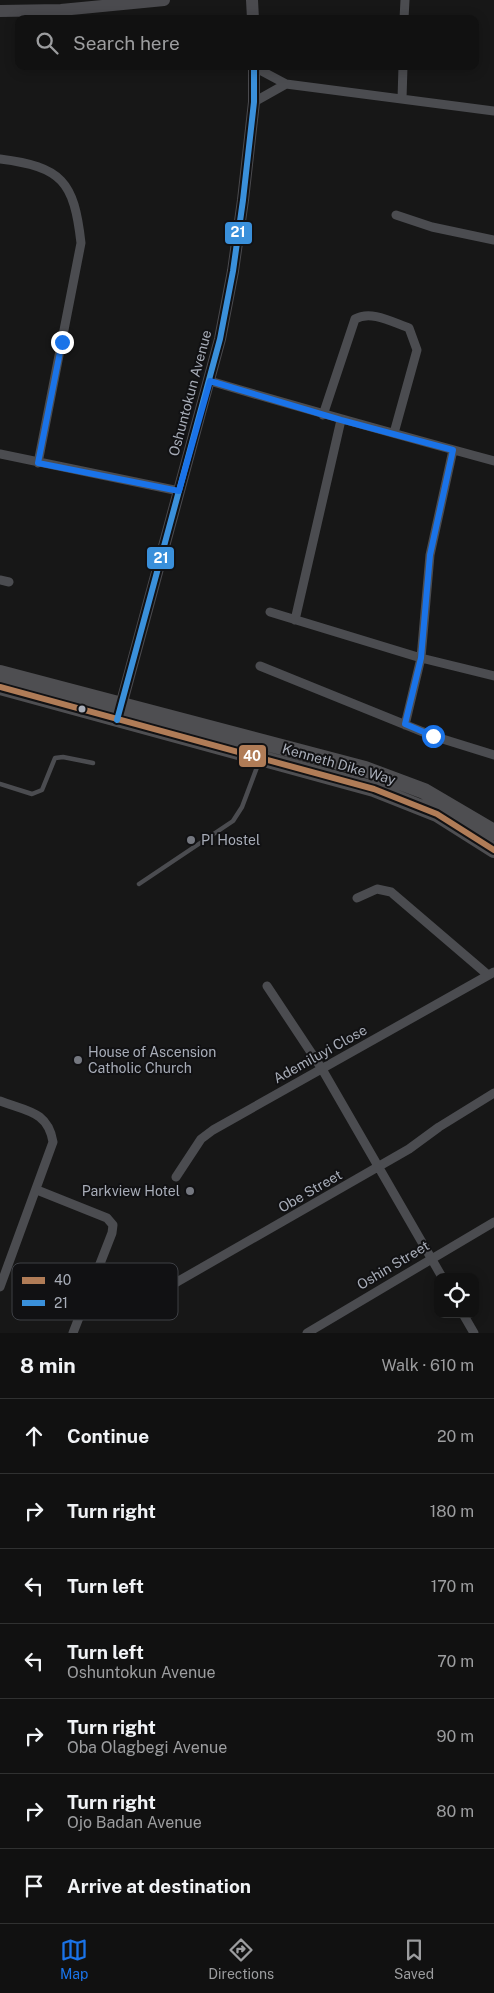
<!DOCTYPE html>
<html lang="en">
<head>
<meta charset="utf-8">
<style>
  :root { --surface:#111; --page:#1a1a1a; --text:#f1f3f6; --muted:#9c9d9f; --line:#303131; --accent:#1a73e8 }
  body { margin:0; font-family:"Public Sans",sans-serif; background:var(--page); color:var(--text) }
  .controls { position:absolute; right:15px; bottom:15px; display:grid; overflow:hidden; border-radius:10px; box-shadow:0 2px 12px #0003 }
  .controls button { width:45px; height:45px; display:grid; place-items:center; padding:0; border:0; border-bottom:1px solid var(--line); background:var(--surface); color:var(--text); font:25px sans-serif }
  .stop { position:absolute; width:15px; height:15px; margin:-11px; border:4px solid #1a73e8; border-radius:50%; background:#fff }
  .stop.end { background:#1a73e8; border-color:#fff; box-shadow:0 1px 5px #0008 }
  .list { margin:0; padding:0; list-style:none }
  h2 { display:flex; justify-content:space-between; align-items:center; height:65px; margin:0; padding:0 20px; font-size:21px }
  h2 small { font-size:16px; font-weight:400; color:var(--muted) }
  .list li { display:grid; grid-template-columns:32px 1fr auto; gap:15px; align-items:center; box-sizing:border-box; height:75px; padding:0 20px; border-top:1px solid var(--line) }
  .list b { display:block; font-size:19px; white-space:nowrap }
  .list p { margin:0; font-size:16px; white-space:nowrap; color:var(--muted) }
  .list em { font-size:16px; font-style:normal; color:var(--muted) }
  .icon { flex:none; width:28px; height:28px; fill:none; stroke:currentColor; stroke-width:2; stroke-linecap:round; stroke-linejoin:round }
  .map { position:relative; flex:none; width:494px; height:1333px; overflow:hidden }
  .search { position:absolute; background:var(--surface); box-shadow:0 2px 12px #0003; left:15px; right:15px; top:15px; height:55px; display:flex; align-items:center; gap:12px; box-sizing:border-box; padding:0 18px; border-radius:10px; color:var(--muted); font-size:19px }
  .sheet { height:590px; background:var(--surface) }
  nav { display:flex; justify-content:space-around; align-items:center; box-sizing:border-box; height:70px; border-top:1px solid var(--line); background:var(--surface); font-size:14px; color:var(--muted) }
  nav a { display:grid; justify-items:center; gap:2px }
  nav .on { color:var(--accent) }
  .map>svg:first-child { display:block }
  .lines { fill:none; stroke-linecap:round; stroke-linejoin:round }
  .lane { stroke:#4b4c50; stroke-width:4.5 }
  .street { stroke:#4b4c50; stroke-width:9 }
  .secondary { stroke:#4a4a4e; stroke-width:12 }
  .highway { stroke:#4e4e51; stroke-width:16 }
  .bus-1-casing { stroke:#111113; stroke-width:10 }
  .bus-2-casing { stroke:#111113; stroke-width:10 }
  .bus-1 { stroke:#b07c57; stroke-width:6 }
  .bus-2 { stroke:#3a90db; stroke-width:6 }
  .route { stroke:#1a73e8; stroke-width:6 }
  .bus-dot { fill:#a8adb8; stroke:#111113; stroke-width:2 }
  .poi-dot { fill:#757880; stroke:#111113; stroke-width:2 }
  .labels { text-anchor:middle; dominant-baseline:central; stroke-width:4; stroke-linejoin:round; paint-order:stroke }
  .street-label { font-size:14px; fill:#a8adb8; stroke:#111113 }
  .poi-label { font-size:14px; fill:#a8adb8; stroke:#111113; text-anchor:start }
  .key { fill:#111113; stroke:#3e4045; stroke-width:1 }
  .key-label { font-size:14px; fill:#a8adb8 }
  .line-badge { stroke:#111113; stroke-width:2 }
  .badge-label { font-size:14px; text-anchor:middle; font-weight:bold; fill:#fff }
</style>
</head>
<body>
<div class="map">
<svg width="494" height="1333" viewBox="0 0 494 1333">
  <rect width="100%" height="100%" fill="#171717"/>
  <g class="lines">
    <path class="lane" d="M0,784L32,794L42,790L55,758L63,757L93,763
      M139,884L233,821L242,807L259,762"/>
    <path class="street" d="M404,19L405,0
      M254,67L286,84L494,111
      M402,99L403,66
      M254,102L286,84
      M0,159C62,167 74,181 81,243L38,463
      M396,215L432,227L494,240
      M210,381C304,409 399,435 494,461
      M323,415L355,319C371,310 392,322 409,328L417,350L394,433
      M0,454L179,491
      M0,580L9,582
      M270,612L421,658L494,676
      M295,620L341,420
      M260,666L433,736L494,755
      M405,725L421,658L430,555L453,450
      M357,898L377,889L391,892L488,975
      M267,986L322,1069L442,1277
      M0,1101C26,1111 48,1111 53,1142L0,1287
      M176,1177L201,1139L213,1130L494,972
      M37,1190L107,1218L113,1225L112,1233L73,1333
      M135,1306L409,1149L439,1127L494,1093
      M463,1314L474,1333
      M307,1333L494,1222"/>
    <path class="secondary" d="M252,0L253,19
      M0,11L61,10L164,0
      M119,713L220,339L233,271L243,200L254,102V66"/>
    <path class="highway" d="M0,673L365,769L424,791L494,832
      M0,687L374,789L437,814L494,850"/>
    <g class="bus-1-casing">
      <path id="bus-1" d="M0,687L374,789L437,814L494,850"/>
    </g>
    <g class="bus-2-casing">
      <path id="bus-2" d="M117,720L220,339L233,271L243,200L254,102V66"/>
    </g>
    <use href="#bus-1" class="bus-1"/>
    <use href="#bus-2" class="bus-2"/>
  </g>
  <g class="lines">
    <path class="route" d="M62,342L38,463L179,491L210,381L341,420L453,450L430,555L421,658L405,724L433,736"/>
  </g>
  <circle class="bus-dot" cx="82" cy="709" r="4.5"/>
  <g class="poi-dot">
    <circle cx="191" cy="840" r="5"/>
    <circle cx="78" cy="1060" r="5"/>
    <circle cx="190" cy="1191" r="5"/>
  </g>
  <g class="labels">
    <g class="street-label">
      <text transform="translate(190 393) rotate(-75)">Oshuntokun Avenue</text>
      <text transform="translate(339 764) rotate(16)">Kenneth Dike Way</text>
      <text transform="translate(320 1054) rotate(-29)">Ademiluyi Close</text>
      <text transform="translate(310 1191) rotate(-30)">Obe Street</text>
      <text transform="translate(393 1265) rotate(-31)">Oshin Street</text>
    </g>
    <g class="poi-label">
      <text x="201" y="840">PI Hostel</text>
      <text x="88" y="1052">House of Ascension<tspan x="88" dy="16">Catholic Church</tspan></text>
      <text x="180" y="1191" text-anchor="end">Parkview Hotel</text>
    </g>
  </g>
  <rect x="12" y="1263" width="166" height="57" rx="8" class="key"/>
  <rect x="22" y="1277" width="23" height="7" fill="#b07c57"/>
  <rect x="22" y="1300" width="23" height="6" fill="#3a90db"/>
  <g class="key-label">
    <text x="54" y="1285">40</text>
    <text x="54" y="1308">21</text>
  </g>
  <g class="line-badge">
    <rect x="224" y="221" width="29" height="24" rx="5" fill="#3a90db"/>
    <rect x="146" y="546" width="29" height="24" rx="5" fill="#3a90db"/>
    <rect x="238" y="744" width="29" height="24" rx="5" fill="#b07c57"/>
  </g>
  <g class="badge-label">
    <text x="238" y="237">21</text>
    <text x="161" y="563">21</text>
    <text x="252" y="761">40</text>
  </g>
</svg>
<div class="controls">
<button><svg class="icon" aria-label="locate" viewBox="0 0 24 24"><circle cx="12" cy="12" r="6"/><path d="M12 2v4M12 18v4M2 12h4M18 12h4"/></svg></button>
</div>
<div class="stop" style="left:433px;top:736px"></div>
<div class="stop end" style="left:62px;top:342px"></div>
<div class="search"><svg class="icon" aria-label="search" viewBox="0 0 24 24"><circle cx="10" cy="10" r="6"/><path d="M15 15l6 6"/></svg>Search here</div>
</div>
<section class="sheet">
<h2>8 min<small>Walk · 610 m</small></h2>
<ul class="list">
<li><svg class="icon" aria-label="ahead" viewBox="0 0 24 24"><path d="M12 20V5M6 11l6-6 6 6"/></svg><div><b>Continue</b></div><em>20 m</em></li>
<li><svg class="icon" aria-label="right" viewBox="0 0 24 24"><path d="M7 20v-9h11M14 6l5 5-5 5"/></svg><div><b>Turn right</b></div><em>180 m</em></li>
<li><svg class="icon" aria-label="left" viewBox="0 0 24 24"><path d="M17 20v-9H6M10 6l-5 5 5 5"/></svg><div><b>Turn left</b></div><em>170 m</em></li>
<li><svg class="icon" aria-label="left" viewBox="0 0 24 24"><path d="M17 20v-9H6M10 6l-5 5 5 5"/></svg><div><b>Turn left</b><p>Oshuntokun Avenue</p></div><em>70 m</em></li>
<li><svg class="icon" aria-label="right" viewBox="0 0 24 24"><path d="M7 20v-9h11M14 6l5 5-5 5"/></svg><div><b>Turn right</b><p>Oba Olagbegi Avenue</p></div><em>90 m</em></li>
<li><svg class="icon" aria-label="right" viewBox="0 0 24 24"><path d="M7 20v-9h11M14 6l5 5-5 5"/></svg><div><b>Turn right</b><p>Ojo Badan Avenue</p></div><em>80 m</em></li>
<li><svg class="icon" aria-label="arrive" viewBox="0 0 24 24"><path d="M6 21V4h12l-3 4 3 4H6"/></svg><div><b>Arrive at destination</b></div></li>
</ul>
</section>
<nav>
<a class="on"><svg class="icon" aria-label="map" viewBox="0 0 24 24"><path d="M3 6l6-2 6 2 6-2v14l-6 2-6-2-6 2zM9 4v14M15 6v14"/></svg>Map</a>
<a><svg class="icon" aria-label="directions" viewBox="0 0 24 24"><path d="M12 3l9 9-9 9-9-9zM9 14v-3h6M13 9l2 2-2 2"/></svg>Directions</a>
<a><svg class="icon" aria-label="saved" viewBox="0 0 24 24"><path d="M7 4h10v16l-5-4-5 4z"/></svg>Saved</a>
</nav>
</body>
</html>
